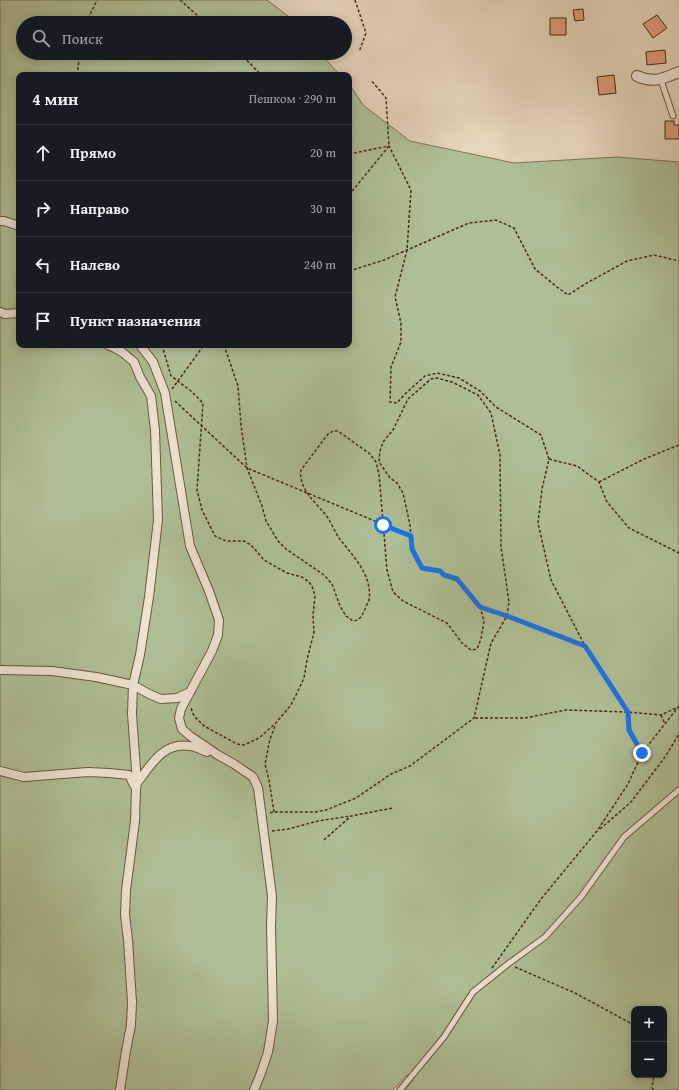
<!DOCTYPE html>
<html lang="ru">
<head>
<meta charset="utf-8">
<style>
  :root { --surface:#171b24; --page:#242831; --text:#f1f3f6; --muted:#9ea1a6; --line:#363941 }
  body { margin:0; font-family:"Gentium Book Plus",serif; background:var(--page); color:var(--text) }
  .controls { position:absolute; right:12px; bottom:12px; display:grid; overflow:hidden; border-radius:8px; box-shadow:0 2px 10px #0003 }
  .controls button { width:36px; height:36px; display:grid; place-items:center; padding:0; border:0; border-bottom:1px solid var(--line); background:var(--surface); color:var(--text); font:20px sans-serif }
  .stop { position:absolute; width:12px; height:12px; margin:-9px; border:3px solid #1a73e8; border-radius:50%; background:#fff }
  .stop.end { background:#1a73e8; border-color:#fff; box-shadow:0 1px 4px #0008 }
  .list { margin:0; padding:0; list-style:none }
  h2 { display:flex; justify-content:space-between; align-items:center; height:52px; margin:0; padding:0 16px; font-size:17px }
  h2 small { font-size:13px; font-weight:400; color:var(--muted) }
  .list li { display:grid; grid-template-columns:26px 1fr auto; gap:12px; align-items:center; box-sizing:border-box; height:56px; padding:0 16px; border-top:1px solid var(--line) }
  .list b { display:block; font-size:15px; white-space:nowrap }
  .list em { font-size:13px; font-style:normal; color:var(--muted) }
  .icon { flex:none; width:22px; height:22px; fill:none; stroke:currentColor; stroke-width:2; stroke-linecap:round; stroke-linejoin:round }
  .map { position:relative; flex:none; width:679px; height:1090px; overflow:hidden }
  .search { position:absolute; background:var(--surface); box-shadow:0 2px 10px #0003; left:16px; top:16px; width:336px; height:44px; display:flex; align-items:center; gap:10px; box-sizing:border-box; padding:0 14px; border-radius:22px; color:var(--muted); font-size:15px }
  .panel { position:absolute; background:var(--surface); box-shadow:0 2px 10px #0003; left:16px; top:72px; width:336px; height:276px; border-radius:8px }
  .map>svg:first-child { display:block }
  .green { fill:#afbf95; stroke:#7c7454; fill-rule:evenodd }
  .building { fill:#df9d7b; stroke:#482912 }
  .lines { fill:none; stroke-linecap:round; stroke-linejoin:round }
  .service-casing { stroke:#6f543c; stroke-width:7 }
  .pedestrian-casing { stroke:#6f543c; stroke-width:10 }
  .minor-casing { stroke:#6f543c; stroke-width:12 }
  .path { stroke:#482912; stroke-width:1.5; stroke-dasharray:3 2; stroke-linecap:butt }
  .service { stroke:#eee4d3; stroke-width:5 }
  .pedestrian { stroke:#eee4d3; stroke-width:8 }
  .minor { stroke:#eee4d3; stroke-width:10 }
  .route { stroke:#1a73e8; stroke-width:5 }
</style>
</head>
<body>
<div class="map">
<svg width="679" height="1090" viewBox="0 0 679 1090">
  <rect width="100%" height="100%" fill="#e5d6bb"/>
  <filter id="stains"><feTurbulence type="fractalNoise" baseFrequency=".005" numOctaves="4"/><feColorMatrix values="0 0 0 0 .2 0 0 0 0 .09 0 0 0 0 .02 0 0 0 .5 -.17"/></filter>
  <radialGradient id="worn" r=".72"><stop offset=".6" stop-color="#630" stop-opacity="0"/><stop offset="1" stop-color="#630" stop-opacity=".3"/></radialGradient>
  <path class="green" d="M0,0H267L288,16L294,23H23V53H320L340,75H19V345H349V85L354,91L363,105L410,141L514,163L617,157L679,162V1090H405L413,1080L407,1075L393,1090H0ZM634,1009H664V1075H634Z"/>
  <path class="building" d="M583,9L584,20L575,21L573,10Z
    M657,15L667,28L653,38L643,24Z
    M550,18H566V35H550Z
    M665,50L666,63L647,65L646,52Z
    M614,75L616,93L599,95L597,77Z
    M665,121H674V125H679V139H665Z"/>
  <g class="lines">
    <g class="service-casing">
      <path id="service" d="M661,80L673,116
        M400,1090L444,1037L473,992L508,964L545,937L581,897L624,837L679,790"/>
    </g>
    <g class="pedestrian-casing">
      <path id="pedestrian" d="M0,221H4L19,226
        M0,312L5,314L19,313
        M108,345L113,347L122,352L134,362L140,377L151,396L155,430L158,520L149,597L140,655L133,685L132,714L137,783L136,789L135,821L126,890L125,915L128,940L132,1002L131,1025L126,1051L120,1090
        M140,345L153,362L165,393L190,546L209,591L219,620L218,635L212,651L181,709L179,718L182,729L190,736L218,755L234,764L253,777L258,788L272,896L271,926L273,1021L268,1052L261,1073L254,1090
        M0,670L52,671L96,677L133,685L149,694L161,699L177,698L190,692
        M0,771L24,777L88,772L109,773L129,775L136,789
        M137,783C151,765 163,742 189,746C195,746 201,750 207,752"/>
    </g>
    <g class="minor-casing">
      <path id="minor" d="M637,76C654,84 664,78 679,72"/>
    </g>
    <path class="path" d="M180,0L206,23
      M355,0L366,33L359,52
      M86,23L97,0
      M240,53L261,75
      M77,75L80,53
      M349,154L389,146L411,190L407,250L395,297L401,323V342L391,367L390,402L397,403L405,394L425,376L437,373L459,378L480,391L496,407L541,435L549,459L542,489L538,523L551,580L585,646L628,712L629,730L642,753
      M349,195L389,146L386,98L371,80
      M349,271L384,260L469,223L496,220L514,228L535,269L557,287L568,295L585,284L627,261L654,255L679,261
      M162,345L171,376L191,391L203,403L197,490L202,510L215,536L226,541H244L251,545L264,560L287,573L302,577L309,582L312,586L315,596L313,616L314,632L307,660L304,678L297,693L291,705L275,724L259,738L244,745L237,744L204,726L194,716L191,708
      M224,345L238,386L241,425L247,468L262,506L266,521L278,541L286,549L324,575L332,584L340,606L346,616L353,621C361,620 362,615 365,609C366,606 368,603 369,600C373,576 353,556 339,538C334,531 331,521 325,514C315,502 298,488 301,470L328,434L333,431H338L370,454L376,462L379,474L387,570L393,592L403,601L447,623L462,643L471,650L477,649L481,639L484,621L480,607L457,579L444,575L440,571L422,568L412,549L410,525L403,493L397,483L390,478L379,462L380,451L383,442L393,430L408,399L431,379L437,378L452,382L478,395L491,413L500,455L501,547L509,602L507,616L491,643L474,718L410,766L391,774L356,798L326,810L315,812H274L269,813
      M172,389L204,345
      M175,401L206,430L247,468L411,536
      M549,459L577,466L599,482L607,502L629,528L679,553
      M599,482L644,459L679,445
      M480,607L507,616L585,646
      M661,715L665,724
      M475,718H525L566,710L628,712L661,715L676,708
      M274,812L269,780L265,764L270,739L275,726
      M600,829L631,802L665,757L679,734
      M272,831L288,829L318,821L351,816
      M324,840L351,816L393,808
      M515,967L575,993L634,1025
      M492,968L541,899L597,831L628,784L642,753L679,706
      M653,1090L652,1087L654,1075"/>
    <use href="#service" class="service"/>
    <use href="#pedestrian" class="pedestrian"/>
    <use href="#minor" class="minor"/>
  </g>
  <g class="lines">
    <path class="route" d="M383,525L411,536L412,549L422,568L440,571L444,575L457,579L480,607L507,616L585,646L628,712L629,730L642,753"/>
  </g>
  <rect width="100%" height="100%" filter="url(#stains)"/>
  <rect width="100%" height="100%" fill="url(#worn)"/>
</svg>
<div class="controls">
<button>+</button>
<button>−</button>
</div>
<div class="stop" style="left:383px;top:525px"></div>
<div class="stop end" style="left:642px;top:753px"></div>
<div class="search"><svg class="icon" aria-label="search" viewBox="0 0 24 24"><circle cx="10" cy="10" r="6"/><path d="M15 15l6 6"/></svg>Поиск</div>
<section class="panel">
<h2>4 мин<small>Пешком · 290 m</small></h2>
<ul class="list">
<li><svg class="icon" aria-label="ahead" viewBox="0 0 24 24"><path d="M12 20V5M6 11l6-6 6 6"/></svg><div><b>Прямо</b></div><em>20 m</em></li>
<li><svg class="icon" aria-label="right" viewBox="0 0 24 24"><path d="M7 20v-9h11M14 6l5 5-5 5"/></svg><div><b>Направо</b></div><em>30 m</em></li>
<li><svg class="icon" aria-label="left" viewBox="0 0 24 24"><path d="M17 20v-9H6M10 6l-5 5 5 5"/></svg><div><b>Налево</b></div><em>240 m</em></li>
<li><svg class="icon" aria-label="arrive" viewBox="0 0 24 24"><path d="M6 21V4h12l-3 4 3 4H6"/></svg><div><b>Пункт назначения</b></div></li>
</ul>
</section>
</div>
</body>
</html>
